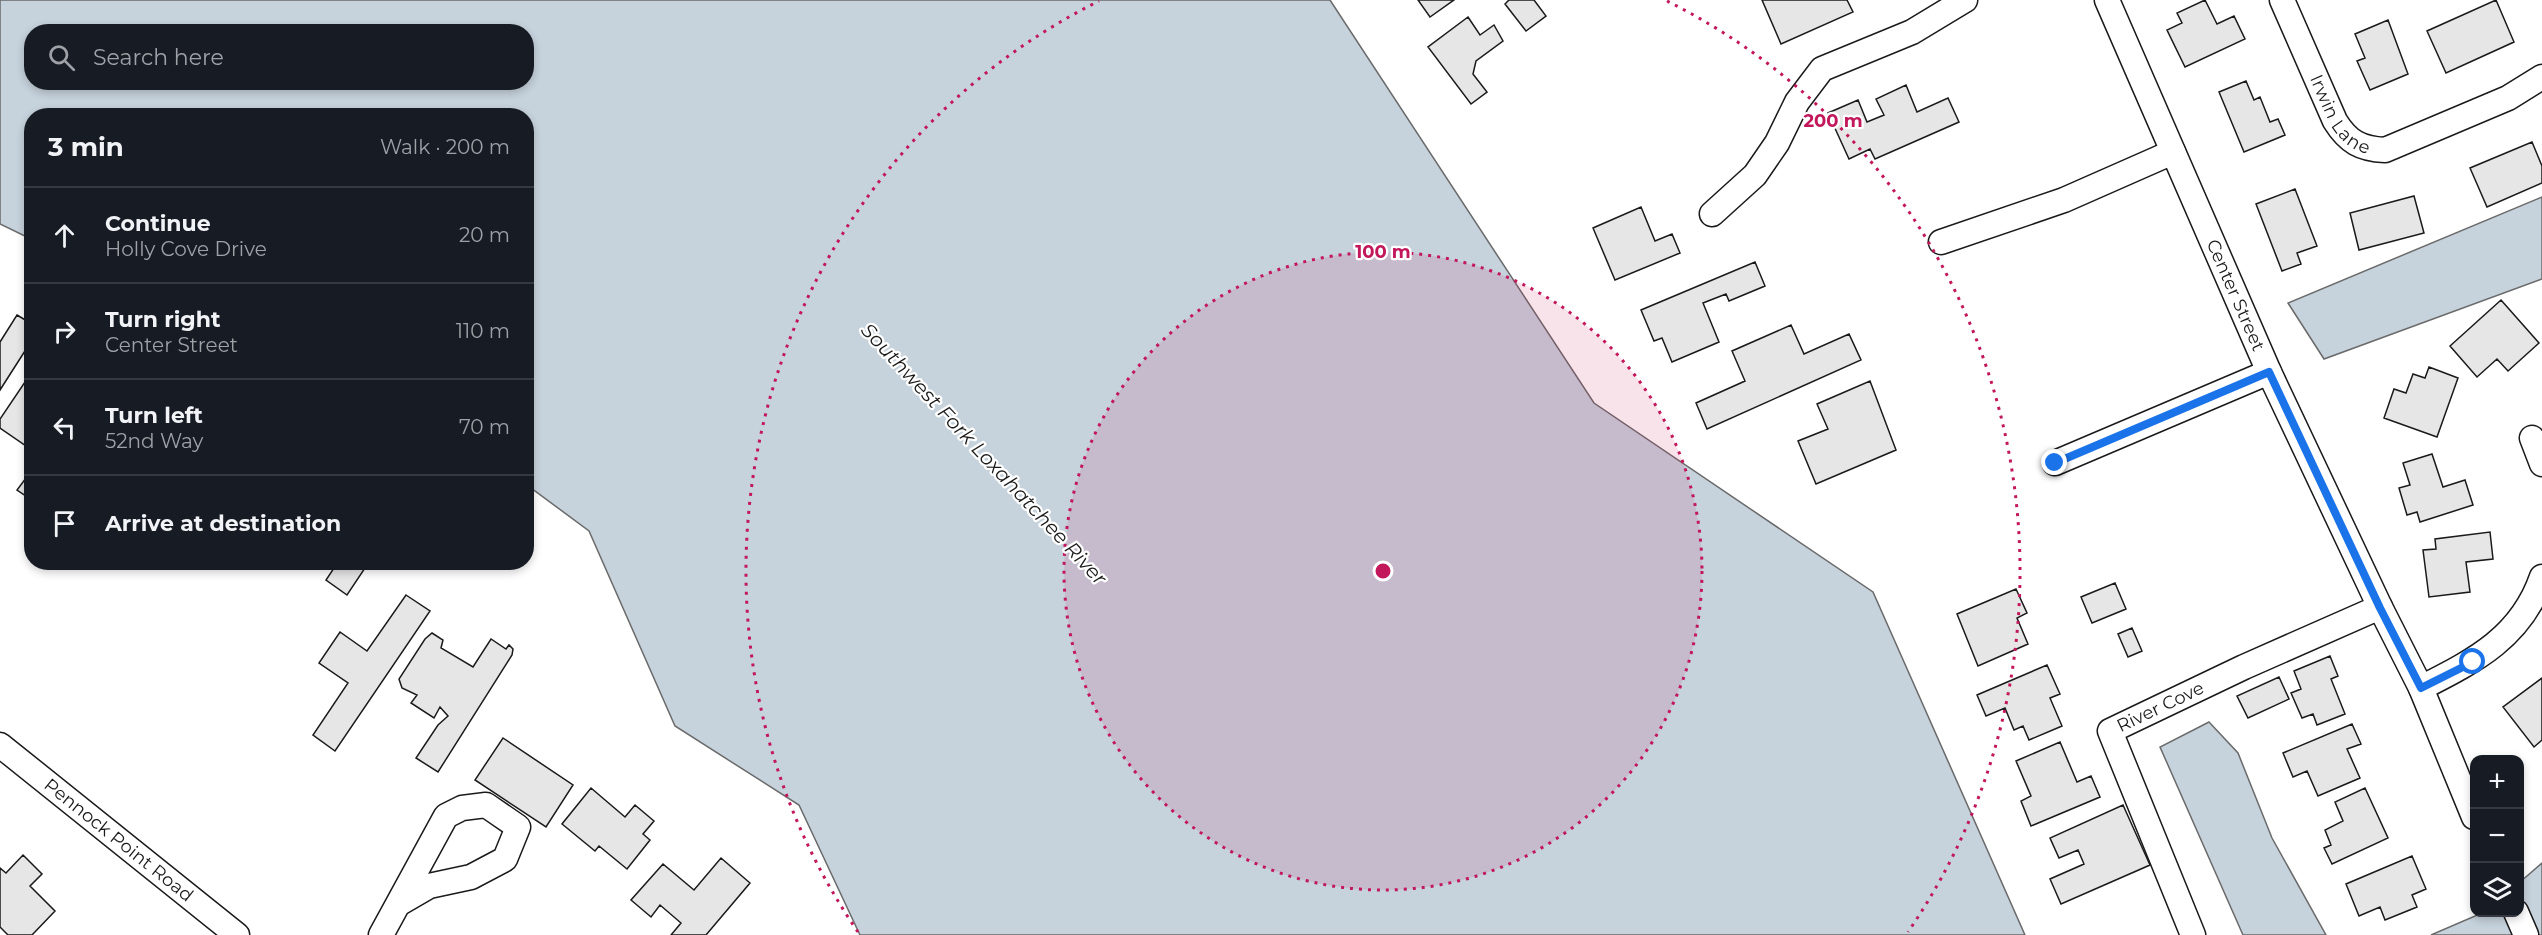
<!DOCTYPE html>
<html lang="en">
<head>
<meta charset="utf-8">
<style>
  :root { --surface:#171b24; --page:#242831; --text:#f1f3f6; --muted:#9ea1a6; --line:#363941 }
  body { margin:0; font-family:Montserrat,sans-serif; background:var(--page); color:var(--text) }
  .controls { position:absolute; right:18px; bottom:18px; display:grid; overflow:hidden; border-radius:12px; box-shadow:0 3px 9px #0003 }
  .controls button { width:54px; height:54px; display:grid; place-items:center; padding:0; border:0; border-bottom:2px solid var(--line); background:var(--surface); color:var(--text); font:30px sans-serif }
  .stop { position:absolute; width:18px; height:18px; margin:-14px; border:4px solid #1a73e8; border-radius:50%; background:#fff }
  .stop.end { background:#1a73e8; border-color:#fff; box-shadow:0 2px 6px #0008 }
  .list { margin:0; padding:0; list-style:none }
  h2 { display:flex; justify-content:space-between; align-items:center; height:78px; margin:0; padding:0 24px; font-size:26px }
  h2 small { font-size:20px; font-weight:400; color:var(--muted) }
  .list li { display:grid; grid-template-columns:39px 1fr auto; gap:18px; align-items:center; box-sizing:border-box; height:96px; padding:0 24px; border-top:2px solid var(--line) }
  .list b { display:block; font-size:22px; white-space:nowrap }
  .list p { margin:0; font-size:20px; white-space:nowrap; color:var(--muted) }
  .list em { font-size:20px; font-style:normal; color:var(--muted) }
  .icon { flex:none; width:33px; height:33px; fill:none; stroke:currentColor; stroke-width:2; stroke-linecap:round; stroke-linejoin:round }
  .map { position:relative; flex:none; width:2542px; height:935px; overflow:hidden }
  .search { position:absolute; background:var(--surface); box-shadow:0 3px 9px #0003; left:24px; top:24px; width:510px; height:66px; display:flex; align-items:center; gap:15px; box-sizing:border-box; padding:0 21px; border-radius:24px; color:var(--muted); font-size:22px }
  .panel { position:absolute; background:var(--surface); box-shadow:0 3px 9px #0003; left:24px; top:108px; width:510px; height:462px; border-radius:24px }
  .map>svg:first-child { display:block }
  .water { fill:#c6d2dc; stroke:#6a6a6a; stroke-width:1.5; fill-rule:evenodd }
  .building { fill:#e6e6e6; stroke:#1a1a1a; stroke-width:1.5 }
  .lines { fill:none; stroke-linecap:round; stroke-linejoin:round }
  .minor-casing { stroke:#1a1a1a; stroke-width:27 }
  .minor { stroke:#fff; stroke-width:24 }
  .route { stroke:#1a73e8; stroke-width:8 }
  .ring { fill:none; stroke:#c2185b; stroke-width:3; stroke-dasharray:3 6 }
  .labels { text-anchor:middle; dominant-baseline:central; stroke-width:4.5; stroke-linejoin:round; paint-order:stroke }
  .street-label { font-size:18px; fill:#1a1a1a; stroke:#fff }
  .water-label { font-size:20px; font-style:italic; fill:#1a1a1a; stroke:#fff }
  .centre { fill:#c2185b; stroke:#fff; stroke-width:3 }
  .ring-label { font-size:18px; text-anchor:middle; font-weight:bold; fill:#c2185b; stroke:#fff; stroke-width:4.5; stroke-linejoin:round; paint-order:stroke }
</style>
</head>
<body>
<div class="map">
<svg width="2542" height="935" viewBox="0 0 2542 935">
  <rect width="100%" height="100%" fill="#fff"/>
  <path class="water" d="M0,0H1330L1594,403L1873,592L2025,935H860L799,805L675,726L589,531L527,485L526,116H32L31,239L0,224ZM32,32H526V82H32Z
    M2542,197V279L2324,359L2288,303Z
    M2209,722L2238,753L2272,838L2326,935H2243L2160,747Z
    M2542,863V935H2431L2482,913L2520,912V882Z"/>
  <path class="building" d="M1418,0H1454L1430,17Z
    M1509,0H1534L1546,16L1526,31L1505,4Z
    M1762,0H1847L1853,12L1781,44Z
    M2205,0L2217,24L2234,16L2245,39L2185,67L2167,30L2182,23L2177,13Z
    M2496,0L2514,42L2446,73L2427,31Z
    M1468,17L1480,35L1494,25L1503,41L1476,61L1473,74L1487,92L1471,104L1428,47Z
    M2388,20L2408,74L2370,90L2357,61L2365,58L2355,34Z
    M2246,81L2254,100L2260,97L2270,122L2278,119L2285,135L2244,152L2219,92Z
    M1906,85L1917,112L1948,98L1959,122L1875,159L1870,149L1849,159L1828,113L1858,100L1867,122L1884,115L1876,99Z
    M2532,142L2542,166V183L2487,207L2470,168Z
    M2295,189L2317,246L2297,253L2301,264L2282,271L2256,204Z
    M2414,196L2424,233L2359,250L2350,213Z
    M1641,207L1655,241L1672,234L1680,253L1615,280L1593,228Z
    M1755,262L1765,286L1729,301L1726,294L1703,303L1719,342L1672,362L1662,338L1654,341L1641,310Z
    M2501,300L2539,343L2508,371L2497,359L2477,377L2450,346Z
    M17,315L32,324V340L0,390V342Z
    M1791,325L1804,354L1849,334L1861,360L1707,429L1696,403L1745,381L1732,351Z
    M2429,367L2458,378L2437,437L2384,418L2394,389L2406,393L2413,374L2425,378Z
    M1870,381L1896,450L1816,484L1798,441L1828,429L1817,404Z
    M25,382L32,386V450L0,428V419Z
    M2432,454L2443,487L2465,480L2473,505L2420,522L2417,512L2407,515L2399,488L2410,485L2403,463Z
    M32,470V500L17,490Z
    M2490,532L2493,559L2466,562L2470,592L2429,597L2423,550L2436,549L2435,539Z
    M338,562H369L347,595L326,580Z
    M2115,583L2126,609L2092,623L2081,597Z
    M2016,589L2027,613L2017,618L2028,644L1978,666L1957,614Z
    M406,595L430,611L335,751L313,735L348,683L319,663L340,632L367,651Z
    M2132,628L2142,651L2128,657L2118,634Z
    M432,633L443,640L441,648L473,667L491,639L506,649L509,645L513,649L512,655L438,772L416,758L438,725L448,716L440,707L434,718L411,703L417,695L402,688L399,679L425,639Z
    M2330,656L2338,676L2331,679L2345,714L2317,725L2313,714L2302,718L2291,693L2301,689L2294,671Z
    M2047,665L2060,694L2050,698L2062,726L2029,740L2023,726L2014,730L2005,708L1986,716L1977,695Z
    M2279,677L2289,699L2248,718L2237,696Z
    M2542,678V740L2534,747L2503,707Z
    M2352,724L2361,744L2347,749L2360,778L2318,796L2307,771L2293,777L2283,753Z
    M503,738L573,785L546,827L475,780Z
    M2060,742L2077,782L2091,776L2100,797L2031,826L2021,801L2031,796L2016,761Z
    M591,788L625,817L635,805L654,821L643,834L650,840L627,869L599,846L595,851L562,824Z
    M2365,788L2388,838L2332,864L2324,848L2331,845L2325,830L2343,821L2335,802Z
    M2123,805L2150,865L2061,904L2050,879L2084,864L2078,850L2059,858L2050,838Z
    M23,855L42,874L30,886L55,911L32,935H8L0,927V868L6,873Z
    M2412,856L2426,889L2412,895L2417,907L2385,920L2380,907L2359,916L2346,884Z
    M721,858L750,883L706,935H671L681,923L660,905L651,917L631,900L663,864L694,890Z"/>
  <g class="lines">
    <g class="minor-casing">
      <g id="minor">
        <path id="s1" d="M2107,0L2269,372L2380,607L2421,688L2474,817"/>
        <path id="s2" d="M2282,0L2335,121C2348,142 2361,149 2385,150L2508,98L2542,77"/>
        <path d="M1712,214L1755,175L1777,143L1797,102L1822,69L1912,32L1965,0"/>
        <path d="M1941,242L2064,200L2173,152"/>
        <path d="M2532,438L2542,464"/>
        <path d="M2055,463L2269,372"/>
        <path d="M2421,688C2474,661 2521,638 2542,577"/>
        <path id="s3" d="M0,745L237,935"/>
        <path d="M2516,912L2526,935"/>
        <path d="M381,935L446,816L462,808L486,805L518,827L505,859L471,877L429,886L398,904"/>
        <path id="s4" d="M2193,935L2110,731L2244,667L2380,607"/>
      </g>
    </g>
    <use href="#minor" class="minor"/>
  </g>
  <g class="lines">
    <path class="route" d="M2055,463L2269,372L2380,608L2421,688L2473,662"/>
  </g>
  <circle cx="1383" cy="571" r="319" fill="#c2185b" fill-opacity=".12"/>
  <g class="ring">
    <circle cx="1383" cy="571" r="319"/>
    <path d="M858 932A637 637 0 0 1 1099 1M1667 1A637 637 0 0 1 1908 932"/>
  </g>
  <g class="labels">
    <g class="street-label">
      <text stroke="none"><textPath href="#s2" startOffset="130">Irwin Lane</textPath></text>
      <text stroke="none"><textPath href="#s1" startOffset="322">Center Street</textPath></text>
      <text stroke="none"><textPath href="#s4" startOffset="276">River Cove</textPath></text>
      <text stroke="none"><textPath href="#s3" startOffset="152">Pennock Point Road</textPath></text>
    </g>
    <g class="water-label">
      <text transform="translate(984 454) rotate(47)">Southwest Fork Loxahatchee River</text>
    </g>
  </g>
  <circle cx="1383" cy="571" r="9" class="centre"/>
  <g class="ring-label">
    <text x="1833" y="127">200 m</text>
    <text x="1383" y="258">100 m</text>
  </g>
</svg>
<div class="controls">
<button>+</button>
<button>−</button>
<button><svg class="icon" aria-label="layers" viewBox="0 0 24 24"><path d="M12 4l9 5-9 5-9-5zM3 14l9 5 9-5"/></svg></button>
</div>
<div class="stop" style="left:2473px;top:662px"></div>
<div class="stop end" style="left:2055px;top:463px"></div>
<div class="search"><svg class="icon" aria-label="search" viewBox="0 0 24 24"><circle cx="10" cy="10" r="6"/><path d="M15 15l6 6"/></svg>Search here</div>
<section class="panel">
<h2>3 min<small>Walk · 200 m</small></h2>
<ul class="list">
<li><svg class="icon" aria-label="ahead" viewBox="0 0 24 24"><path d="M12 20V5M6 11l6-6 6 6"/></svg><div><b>Continue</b><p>Holly Cove Drive</p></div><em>20 m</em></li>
<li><svg class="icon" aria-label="right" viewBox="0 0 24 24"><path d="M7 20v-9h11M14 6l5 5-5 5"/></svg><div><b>Turn right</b><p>Center Street</p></div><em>110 m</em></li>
<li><svg class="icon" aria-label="left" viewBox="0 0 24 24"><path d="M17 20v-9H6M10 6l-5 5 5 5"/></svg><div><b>Turn left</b><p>52nd Way</p></div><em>70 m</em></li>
<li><svg class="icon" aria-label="arrive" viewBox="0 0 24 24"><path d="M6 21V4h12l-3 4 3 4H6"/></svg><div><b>Arrive at destination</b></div></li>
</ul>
</section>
</div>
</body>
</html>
